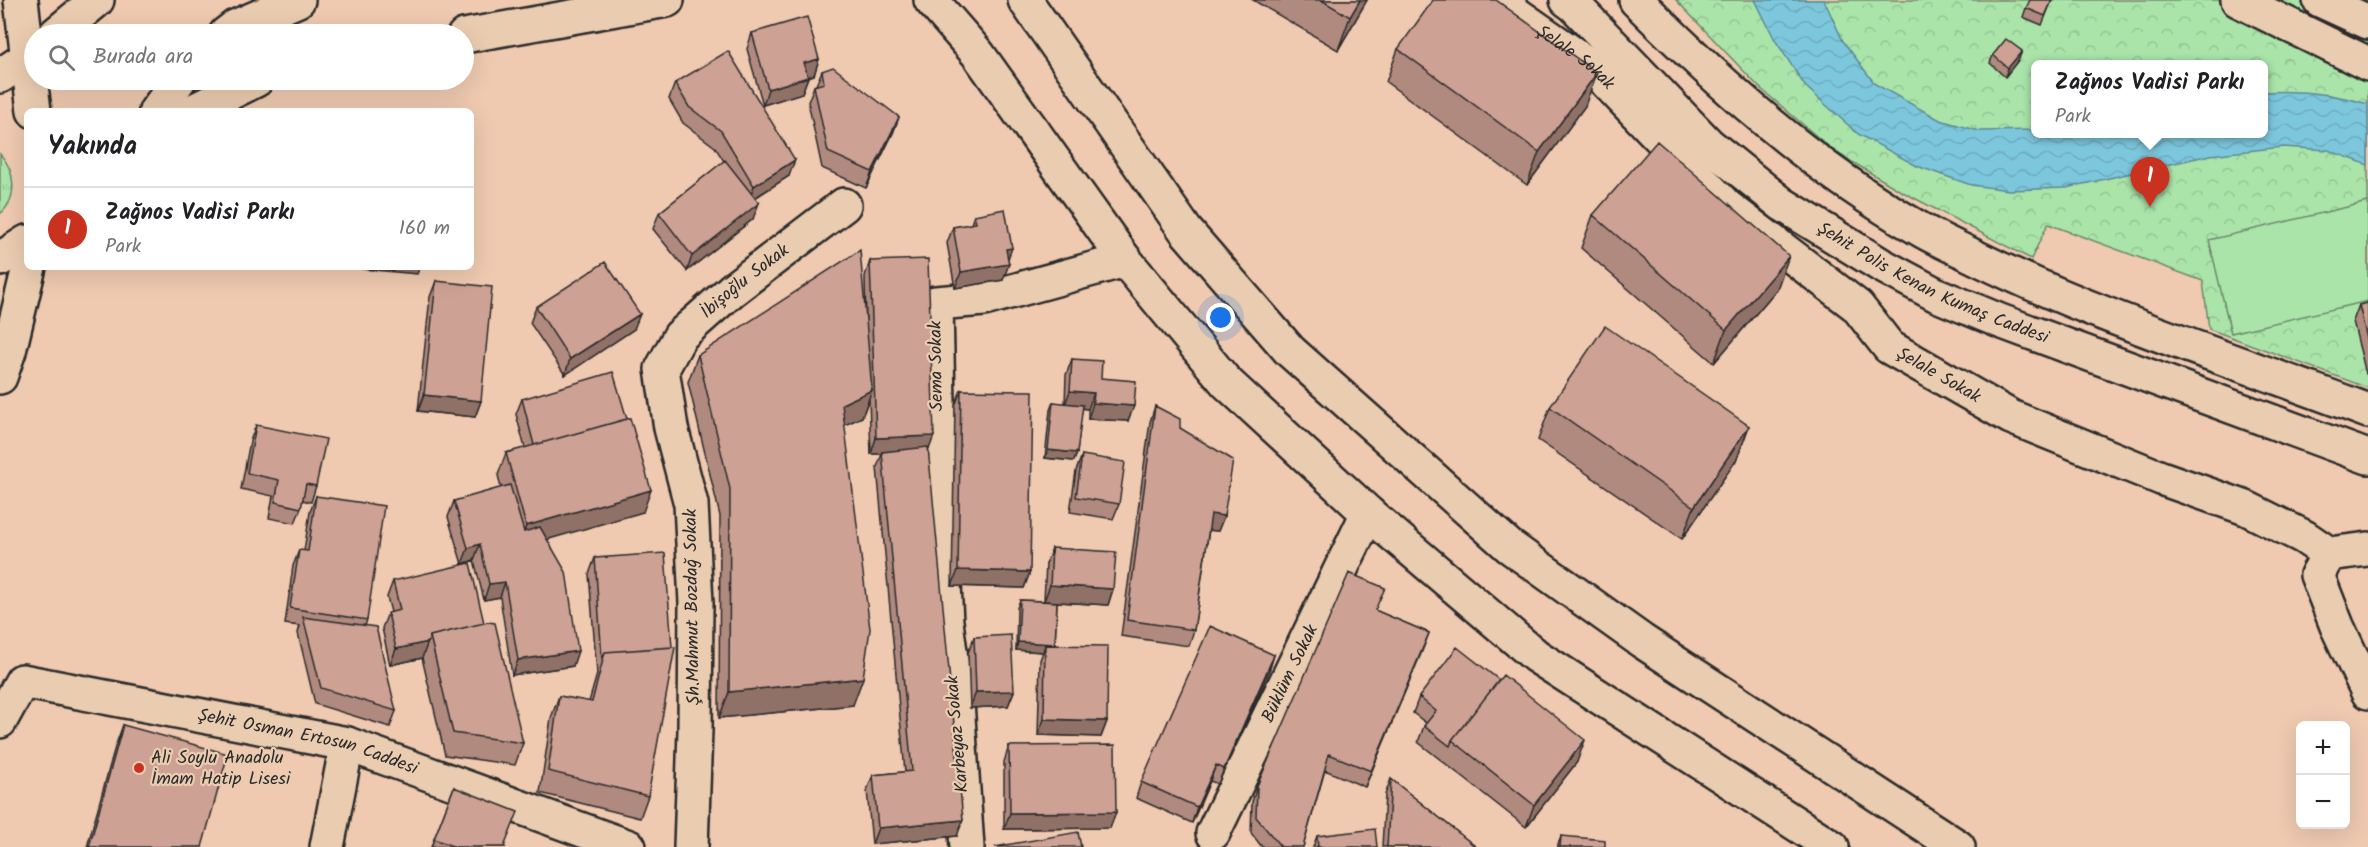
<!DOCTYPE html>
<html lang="tr">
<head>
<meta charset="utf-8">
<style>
  :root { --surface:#fff; --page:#f2f2f2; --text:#202124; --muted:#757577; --line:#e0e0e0; --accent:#c8321e }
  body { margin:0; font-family:Kalam,sans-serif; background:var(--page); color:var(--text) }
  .controls { position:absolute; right:18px; bottom:18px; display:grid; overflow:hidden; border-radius:9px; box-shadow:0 6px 24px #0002 }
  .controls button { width:54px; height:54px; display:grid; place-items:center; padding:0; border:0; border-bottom:2px solid var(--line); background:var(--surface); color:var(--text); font:30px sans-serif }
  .you { position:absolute; left:1221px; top:318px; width:21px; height:21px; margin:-15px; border:4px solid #fff; border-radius:50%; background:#1a73e8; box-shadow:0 0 0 9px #1a73e833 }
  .badge { display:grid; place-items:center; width:39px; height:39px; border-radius:50%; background:var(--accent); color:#fff; font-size:20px; font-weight:700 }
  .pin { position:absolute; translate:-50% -50px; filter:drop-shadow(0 2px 3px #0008) }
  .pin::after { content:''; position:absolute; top:32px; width:21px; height:18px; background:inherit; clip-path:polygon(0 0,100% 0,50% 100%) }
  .popup { position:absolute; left:2031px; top:60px; width:237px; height:78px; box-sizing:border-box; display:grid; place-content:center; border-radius:9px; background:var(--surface); filter:drop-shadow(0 2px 4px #0005); font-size:20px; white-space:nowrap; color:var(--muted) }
  .popup b { font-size:22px; color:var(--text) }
  .popup::after { content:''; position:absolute; left:50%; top:100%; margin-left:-12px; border:12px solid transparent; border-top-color:var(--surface) }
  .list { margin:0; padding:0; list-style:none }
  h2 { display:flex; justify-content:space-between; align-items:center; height:78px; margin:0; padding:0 24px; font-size:26px }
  h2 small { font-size:20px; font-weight:400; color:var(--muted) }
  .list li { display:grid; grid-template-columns:39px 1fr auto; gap:18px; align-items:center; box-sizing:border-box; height:84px; padding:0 24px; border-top:2px solid var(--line) }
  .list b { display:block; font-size:22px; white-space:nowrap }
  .list p { margin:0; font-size:20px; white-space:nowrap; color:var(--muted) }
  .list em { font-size:20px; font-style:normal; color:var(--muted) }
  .icon { flex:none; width:33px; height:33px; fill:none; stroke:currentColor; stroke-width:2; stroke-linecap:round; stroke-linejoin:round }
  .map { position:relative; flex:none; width:2368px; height:847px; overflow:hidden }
  .search { position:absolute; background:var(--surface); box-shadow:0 6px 24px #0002; left:24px; top:24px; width:450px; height:66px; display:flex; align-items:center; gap:15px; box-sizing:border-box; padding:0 21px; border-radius:33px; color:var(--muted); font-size:22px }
  .panel { position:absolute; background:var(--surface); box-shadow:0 6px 24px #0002; left:24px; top:108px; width:450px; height:162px; border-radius:9px }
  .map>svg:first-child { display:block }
  .grass { fill:url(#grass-tufts); stroke:#6a886a; stroke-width:1.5 }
  .forest { fill:url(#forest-crowns); stroke:#6a886a; stroke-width:1.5; fill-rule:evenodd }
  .pitch { fill:#aae4a9; stroke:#6a886a; stroke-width:1.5 }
  .water { fill:url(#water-waves); stroke:#5c8996; stroke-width:1.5 }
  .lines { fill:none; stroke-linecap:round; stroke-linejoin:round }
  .minor-casing { stroke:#2b2b2b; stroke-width:38 }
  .major-casing { stroke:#2b2b2b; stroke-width:38 }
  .minor { stroke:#eaccb0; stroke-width:33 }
  .major { stroke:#eaccb0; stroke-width:33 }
  .wall { fill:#b08a7f; stroke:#2b2b2b; stroke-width:1.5 }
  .shaded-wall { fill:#907168; stroke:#2b2b2b; stroke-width:1.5 }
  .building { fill:#cda194; stroke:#2b2b2b; stroke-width:1.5 }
  .poi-dot { fill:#c8321e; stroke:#eaccb0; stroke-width:2 }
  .labels { text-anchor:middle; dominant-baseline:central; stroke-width:4.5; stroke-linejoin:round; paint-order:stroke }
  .street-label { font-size:18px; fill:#2b2b2b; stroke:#eaccb0 }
  .poi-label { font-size:18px; fill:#2b2b2b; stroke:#eaccb0; text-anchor:start }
</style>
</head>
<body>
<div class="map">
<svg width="2368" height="847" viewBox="0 0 2368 847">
  <defs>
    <pattern id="grass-tufts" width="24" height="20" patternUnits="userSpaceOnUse" patternTransform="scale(1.5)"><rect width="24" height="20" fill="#aae4a9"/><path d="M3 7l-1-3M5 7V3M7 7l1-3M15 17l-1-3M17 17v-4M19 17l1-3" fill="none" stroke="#92c492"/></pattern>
    <pattern id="forest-crowns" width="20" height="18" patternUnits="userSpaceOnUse" patternTransform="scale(1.5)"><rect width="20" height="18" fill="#aae4a9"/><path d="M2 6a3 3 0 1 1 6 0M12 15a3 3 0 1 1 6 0" fill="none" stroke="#92c492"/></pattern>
    <pattern id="water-waves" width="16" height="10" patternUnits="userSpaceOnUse" patternTransform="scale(1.5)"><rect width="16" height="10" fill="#7dc7dd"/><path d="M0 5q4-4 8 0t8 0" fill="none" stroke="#6cabbe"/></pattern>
  </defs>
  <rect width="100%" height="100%" fill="#efc9b0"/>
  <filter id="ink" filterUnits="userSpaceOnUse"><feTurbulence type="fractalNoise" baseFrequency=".0167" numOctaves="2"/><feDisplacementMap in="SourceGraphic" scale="12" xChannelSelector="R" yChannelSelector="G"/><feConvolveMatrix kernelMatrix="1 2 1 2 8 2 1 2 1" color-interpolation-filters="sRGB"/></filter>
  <g filter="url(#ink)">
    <path class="grass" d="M0,154C15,170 19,198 0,214Z"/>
    <path class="forest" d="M1676,0H2368V388L2209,329L2203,281L2048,224L2031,259L1899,190L1834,151L1759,87ZM2036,64H2264V134H2036Z"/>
    <path class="pitch" d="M2368,202V301L2231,333L2209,240Z"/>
    <path class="water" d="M1755,0H1824L1843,41L1875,84L1940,120L1979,131L2036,130V134H2264V92C2301,90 2333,93 2368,104V165L2328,150L2283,147L2210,155L2066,188L2009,190L1971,185L1917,166L1858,134L1805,86L1775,40Z"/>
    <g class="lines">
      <g class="minor-casing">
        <g id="minor">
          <path id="s1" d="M1496,0L1592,67L1726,206L1857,306L1889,347L2011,417L2161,478L2246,508L2304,537L2329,554L2317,575L2337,626L2368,692"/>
          <path id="s2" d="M1567,0L1574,5L1708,144L1782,204L1881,265L1937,295L2000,321L2368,457"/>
          <path d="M1636,0C1722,86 1812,167 1918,228C1936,239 1956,247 1975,257C2101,319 2237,361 2368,411"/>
          <path d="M2238,0L2368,64"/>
          <path d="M2320,0L2368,22"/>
          <path d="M464,36L667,0"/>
          <path d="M193,111L256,80"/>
          <path d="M2329,554L2368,549"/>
          <path id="s3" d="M0,721L22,681L347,744L629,847"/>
          <path id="s4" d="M1213,833L1368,513"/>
          <path d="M327,847L347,744"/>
          <path id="s5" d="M691,847L695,730L696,603L691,504L671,428L662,369L680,336L732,290L844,205"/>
          <path d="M967,847L957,703L946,622L940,507L936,303L984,299L1125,260"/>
        </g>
      </g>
      <g class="major-casing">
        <path id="major" d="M21,0L34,111
          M931,0L978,54L1125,260L1226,382L1368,513L1536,656L1832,847
          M1025,0L1186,231L1290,351L1509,546L1642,641L1958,847
          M56,34L97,0
          M226,34L235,27L298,0
          M0,76L34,53
          M156,111L179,80
          M0,259L27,242
          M0,377L9,351L29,267"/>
      </g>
      <use href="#minor" class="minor"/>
      <use href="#major" class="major"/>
    </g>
    <path class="wall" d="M1253,0H1367L1338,50Z
      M2052,0L2042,25L2023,17L2026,8Z
      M752,33L819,59L814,75L808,77L802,93L763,105L747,49Z
      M1398,49L1585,106L1527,185L1386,82Z
      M1993,55L2019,59L2005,77L1990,63Z
      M822,71L899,117L893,133L866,188L822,168L808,102L814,86L816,85Z
      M675,83L789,176L755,198L753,219L687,271L653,229L659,213L724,161L715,147L683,123L669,99Z
      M974,215L1008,258L1003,280L955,288L947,243L953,227L971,224Z
      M1593,215L1777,289L1714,363L1581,248Z
      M870,261L928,452L957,836L872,844L867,790L873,775L905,772L877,467L882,454H871L869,399L862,417L844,425L853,705L719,718L720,516L688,382L698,355L866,326L865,276Z
      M436,281L481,401L475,417L418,411L430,297Z
      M2368,303V374H2366L2353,321L2359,305Z
      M536,307L634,329L565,375L530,323Z
      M1072,359L1101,378L1128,421L1088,419V409L1082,408L1077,453L1074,461L1045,458L1050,410L1053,402L1065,404L1066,375Z
      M961,390L1030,572L1024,588L952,586L955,406Z
      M522,399L643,512L547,539L573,666L512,675L500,597L484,600L474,560L462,564L448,517L454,501L501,488L498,475L506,453L525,448L516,414Z
      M1155,406L1180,428L1224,516L1218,531L1209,530L1194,630L1189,646L1121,636L1150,422Z
      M1550,407L1749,426L1737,459L1682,539L1538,440Z
      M256,425L316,486L311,502L302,500L301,508L295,523L269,518L273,496L241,489L250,441Z
      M1082,455L1119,504L1113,519L1070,512L1076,471Z
      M316,496L367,620L365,626L396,711L390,727L315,704L298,633L300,626L285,624L293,566L299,550L304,551L310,512Z
      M1052,548L1113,589L1108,605L1057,602L1055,645L1107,721L1101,737L1038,735L1040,660L1043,652L1016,650L1017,608L1020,600L1044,601L1046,564Z
      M595,558L648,796L640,818L540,793L551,718L559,696L589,702L597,674L589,574Z
      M393,581L484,623L523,743L515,765L445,755L422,658L390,665L382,628L388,613L391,612L387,597Z
      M1376,611L1429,633L1365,787L1325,770L1303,847H1262L1251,833L1252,802L1257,786Z
      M974,637L1014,691L1008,706L970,708L968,653Z
      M1274,655L1269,671L1218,784L1210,781L1192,823L1136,798L1141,782Z
      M1419,697L1577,762L1526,827L1418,742L1424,726L1426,723L1413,713Z
      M123,725L202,847H87L115,747Z
      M1009,746L1116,812L1110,828L1004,829V762Z
      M1391,779L1476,847H1382L1385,795Z
      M454,787L505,847H431Z
      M1317,836L1377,847H1313Z
      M1561,836L1605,847H1557Z"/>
    <path class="shaded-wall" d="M1360,0H1367L1338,50L1350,17Z
      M2022,51L2019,59L2005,77L2008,68Z
      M819,59L814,75L798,79L804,63Z
      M1597,73L1585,106L1527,185L1539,152Z
      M808,77L802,93L763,105L768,89Z
      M899,117L893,133L866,188L872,172Z
      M795,160L789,176L748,202L754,186Z
      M759,203L753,219L687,271L692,256Z
      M1012,248L1006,264V249Z
      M1789,256L1777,289L1714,363L1726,330Z
      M1009,264L1003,280L955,288L961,272Z
      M364,267H420L417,274L363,269Z
      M640,314L634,329L565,375L570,359Z
      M872,390L862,417L832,431L842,404Z
      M1070,391L1094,393L1088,409L1064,407Z
      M424,395L481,401L475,417L418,411Z
      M1093,403L1134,406L1128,421L1088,419Z
      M1749,426L1737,459L1682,539L1694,507Z
      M934,436L928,452H882V454H871L876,438Z
      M1048,450L1077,453L1074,461L1045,458Z
      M651,490L643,512L518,548L526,526Z
      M1211,514L1224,516L1218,531L1205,530Z
      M480,544L474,560L462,564L468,548Z
      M958,570L1030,572L1024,588L952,586Z
      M505,582L500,597L484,600L489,584Z
      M1050,585L1113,589L1108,605L1044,601Z
      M1429,633L1423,649L1365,787L1371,771Z
      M428,642L422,658L390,665L396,649Z
      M1018,642L1055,644L1052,652L1045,645L1043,652L1016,650Z
      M578,651L573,666L512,675L518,660Z
      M1274,655L1269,671L1218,784L1224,769Z
      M863,678L853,705L719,718L729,692Z
      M1014,691L1008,706L970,708L976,692Z
      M1044,719L1107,721L1101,737L1038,735Z
      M1585,740L1577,762L1526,827L1534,805Z
      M1216,765L1210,781L1192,823L1197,807Z
      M1116,812L1110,828L1004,829L1010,813Z
      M963,820L957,836L872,844L878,828Z"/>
    <path class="building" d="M1321,0H1360L1350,17Z
      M1433,0H1496L1597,73L1539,152L1398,49Z
      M2030,0H2052L2045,16L2026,8Z
      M807,17L819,59L804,63L808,77L768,89L752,33Z
      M2006,39L2022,51L2008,68L1993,55Z
      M728,51L795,160L754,186L721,131L689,107L675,83Z
      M833,67L899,117L872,172L828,152L814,86L824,83L822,71Z
      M1657,141L1789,256L1726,330L1593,215Z
      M725,160L759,203L692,256L659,213Z
      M1005,209L1012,248L1006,249L1009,264L961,272L953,227L976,223L974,215Z
      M860,250L872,390L842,404L870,629L863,678L729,692L730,489L698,355Z
      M928,259L934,436L876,438L870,261Z
      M605,262L640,314L570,359L536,307Z
      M436,281L492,287L481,401L424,395Z
      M2368,303V343L2359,305Z
      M1605,326L1749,426L1694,507L1550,407Z
      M1072,359L1102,361L1101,378L1136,381L1134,406L1093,403L1094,393L1070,391Z
      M613,372L627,419L534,445L522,399Z
      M961,390L1033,391L1030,572L958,570Z
      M1053,402L1083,405L1077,453L1048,450Z
      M1155,406L1180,419V428L1233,460L1224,516L1211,514L1194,630L1127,620Z
      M630,418L651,490L526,526L506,453Z
      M256,425L326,439L316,486L306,484L301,508L275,502L279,480L247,473Z
      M928,447L963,820L878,828L873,775L912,771L882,452Z
      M1082,455L1125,462L1119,504L1076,497Z
      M510,485L524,532L540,527L566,572L578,651L518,660L505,582L489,584L480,544L468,548L454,501Z
      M316,496L384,506L367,620L290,608L299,550L308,551Z
      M1052,548L1116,552L1113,589L1050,585Z
      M665,553L672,647L605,652L602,658L595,558Z
      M470,563L484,623L430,636L428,642L396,649L388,613L400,610L393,581Z
      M1349,573L1385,588L1375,610L1429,633L1371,771L1329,754L1303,847H1281L1256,817L1257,786Z
      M1020,600L1057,602L1055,644L1018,642Z
      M303,617L376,627L396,711L321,688Z
      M488,622L495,623L523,743L453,733L430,636Z
      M1210,626L1274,655L1224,769L1216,765L1197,807L1141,782Z
      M1011,635L1014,691L976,692L974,637Z
      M1045,645L1108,646L1107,721L1044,719Z
      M675,647L648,796L548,771L559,696L592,702L605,652Z
      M1457,647L1499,680L1452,740L1450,746L1424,726L1436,711L1419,697Z
      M1503,675L1585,740L1534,805L1452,740Z
      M123,725L228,754L202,847H89Z
      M1115,745L1116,812L1010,813L1009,746Z
      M1391,779L1476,847H1387Z
      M454,787L518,812L504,847H455L434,839Z
      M1375,829L1377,847H1318L1317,836Z
      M1078,832L1081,847H995Z
      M1561,836L1605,840V847H1560Z"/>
  </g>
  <circle class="poi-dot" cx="139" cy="768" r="6"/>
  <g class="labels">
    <g class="street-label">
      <text stroke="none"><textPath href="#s1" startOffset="98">Şelale Sokak</textPath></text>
      <text stroke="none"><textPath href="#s5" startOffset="604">İbişoğlu Sokak</textPath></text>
      <text stroke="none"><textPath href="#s2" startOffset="468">Şehit Polis Kenan Kumaş Caddesi</textPath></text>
      <text transform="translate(937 366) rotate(-91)">Sema Sokak</text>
      <text stroke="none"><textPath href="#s1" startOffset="584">Şelale Sokak</textPath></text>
      <text transform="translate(693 607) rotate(-91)">Şh.Mahmut Bozdağ Sokak</text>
      <text stroke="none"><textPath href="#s4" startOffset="177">Büklüm Sokak</textPath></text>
      <text transform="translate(958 734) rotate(-95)">Karbeyaz Sokak</text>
      <text stroke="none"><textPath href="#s3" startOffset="338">Şehit Osman Ertosun Caddesi</textPath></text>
    </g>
    <g class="poi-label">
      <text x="151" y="758">Ali Soylu Anadolu<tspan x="151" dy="21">İmam Hatip Lisesi</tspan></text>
    </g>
  </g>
</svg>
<div class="controls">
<button>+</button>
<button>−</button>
</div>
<div class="you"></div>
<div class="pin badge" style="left:2150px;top:207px">1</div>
<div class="popup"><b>Zağnos Vadisi Parkı</b>Park</div>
<div class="search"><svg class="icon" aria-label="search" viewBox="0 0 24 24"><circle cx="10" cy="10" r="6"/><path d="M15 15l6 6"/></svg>Burada ara</div>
<section class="panel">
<h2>Yakında<small></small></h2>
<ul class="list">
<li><span class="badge">1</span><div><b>Zağnos Vadisi Parkı</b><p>Park</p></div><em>160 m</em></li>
</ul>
</section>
</div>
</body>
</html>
